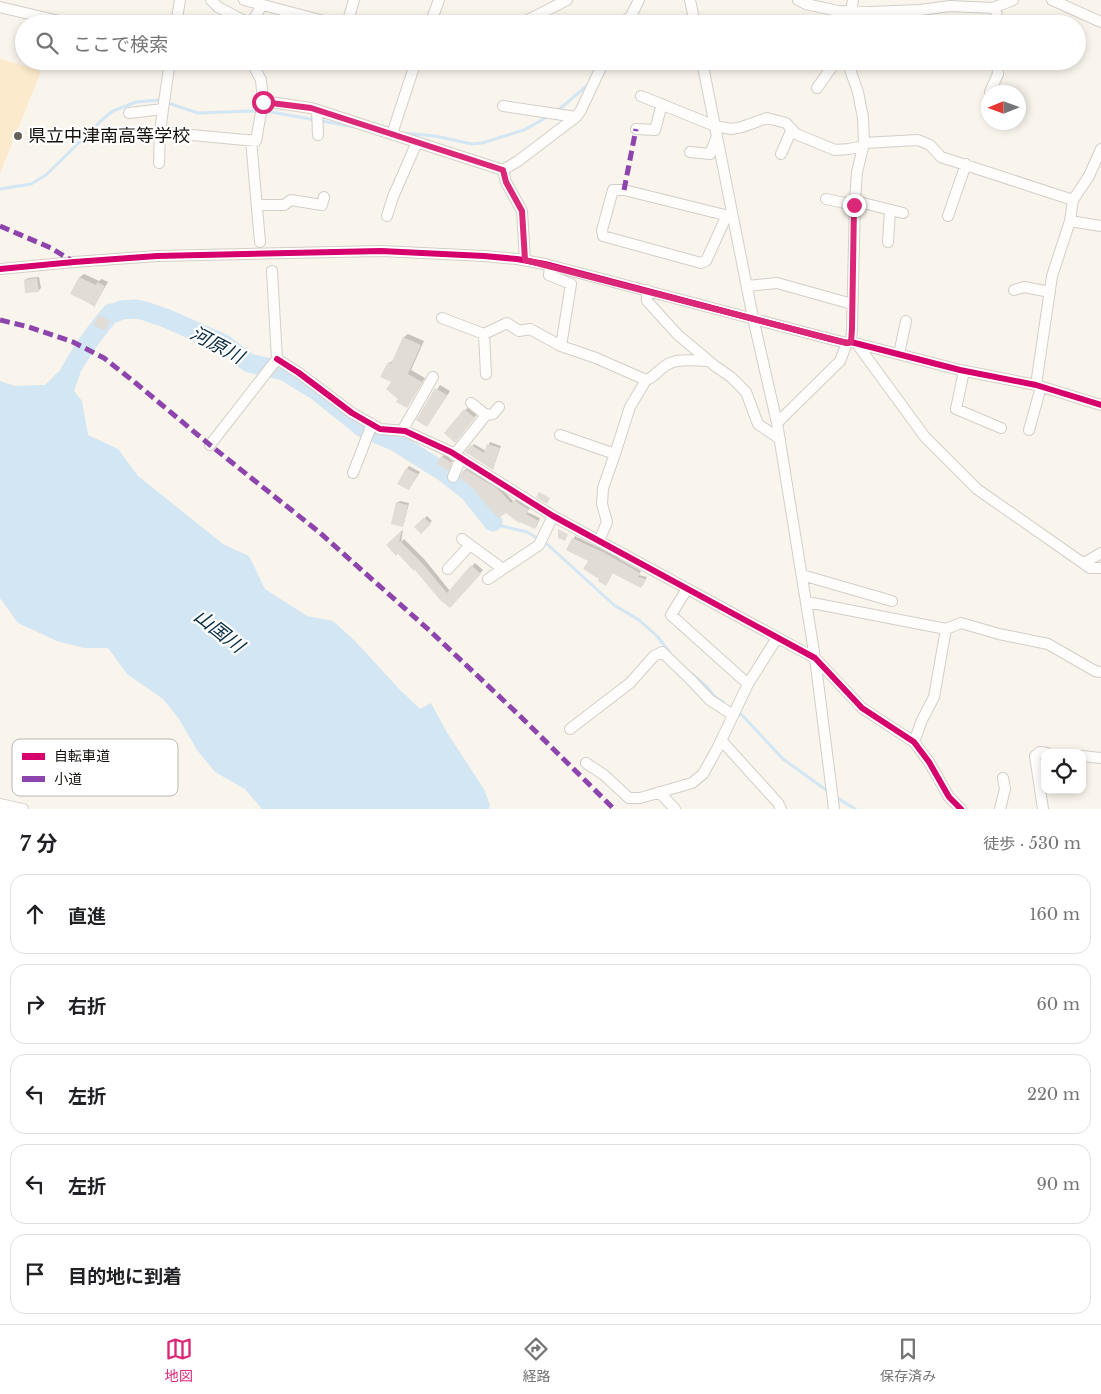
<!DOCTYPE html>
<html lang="ja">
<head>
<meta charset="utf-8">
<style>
  :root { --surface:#fff; --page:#f6f6f6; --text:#202124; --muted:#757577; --line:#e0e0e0; --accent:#db2777 }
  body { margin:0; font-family:"Libre Baskerville","Noto Sans JP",serif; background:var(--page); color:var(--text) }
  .controls { position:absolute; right:15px; bottom:15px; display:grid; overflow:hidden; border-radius:10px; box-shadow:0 2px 8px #0003 }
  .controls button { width:45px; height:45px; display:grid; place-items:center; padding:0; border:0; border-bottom:1px solid var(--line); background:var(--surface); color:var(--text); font:25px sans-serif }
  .compass { position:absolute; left:981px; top:85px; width:45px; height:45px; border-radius:50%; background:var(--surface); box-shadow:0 2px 8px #0003; rotate:269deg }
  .stop { position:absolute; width:15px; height:15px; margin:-11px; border:4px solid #db2777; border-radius:50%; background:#fff }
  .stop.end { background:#db2777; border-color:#fff; box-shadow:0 1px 5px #0008 }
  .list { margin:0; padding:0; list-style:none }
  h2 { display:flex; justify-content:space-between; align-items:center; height:65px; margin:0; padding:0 20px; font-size:21px }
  h2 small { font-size:16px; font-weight:400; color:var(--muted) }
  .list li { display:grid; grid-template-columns:32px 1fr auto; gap:15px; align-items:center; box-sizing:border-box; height:80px; margin:0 10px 10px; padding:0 10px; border:1px solid var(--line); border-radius:15px }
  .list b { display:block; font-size:19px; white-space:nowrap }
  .list em { font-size:16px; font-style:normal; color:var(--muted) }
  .icon { flex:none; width:28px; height:28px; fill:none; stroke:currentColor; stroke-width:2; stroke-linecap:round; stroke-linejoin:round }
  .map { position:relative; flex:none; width:1101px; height:809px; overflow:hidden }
  .search { position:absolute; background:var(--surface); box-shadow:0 2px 8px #0003; left:15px; right:15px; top:15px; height:55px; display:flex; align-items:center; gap:12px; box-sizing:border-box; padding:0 18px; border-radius:28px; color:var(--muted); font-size:19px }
  .sheet { height:515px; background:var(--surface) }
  nav { display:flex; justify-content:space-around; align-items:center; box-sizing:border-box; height:70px; border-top:1px solid var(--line); background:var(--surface); font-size:14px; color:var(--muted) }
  nav a { display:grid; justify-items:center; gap:2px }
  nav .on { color:var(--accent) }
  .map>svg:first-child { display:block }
  .green { fill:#fceacc }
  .water { fill:#d2e6f4 }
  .shadow { fill:#0003 }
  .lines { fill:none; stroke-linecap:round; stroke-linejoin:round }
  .stream { stroke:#d2e6f4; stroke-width:3 }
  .river { stroke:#d2e6f4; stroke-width:19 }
  .building { fill:#e1dcd6 }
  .minor-casing { stroke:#d3cfc8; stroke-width:12 }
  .minor { stroke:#fefdfc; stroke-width:10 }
  .quiet { stroke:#8e44ad; stroke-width:5; stroke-dasharray:10 5; stroke-linecap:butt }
  .cycleway-casing { stroke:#fff; stroke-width:9 }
  .cycleway { stroke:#d6006c; stroke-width:6 }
  .route { stroke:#db2777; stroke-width:6 }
  .poi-dot { fill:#65605a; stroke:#fff; stroke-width:2 }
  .labels { text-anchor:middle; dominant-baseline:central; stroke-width:4.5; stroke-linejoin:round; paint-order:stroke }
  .poi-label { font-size:18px; fill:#15110c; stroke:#fff; text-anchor:start }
  .water-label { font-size:19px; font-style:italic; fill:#082c43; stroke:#fff }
  .key { fill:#fff; stroke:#b9b8b6; stroke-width:1 }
  .key-label { font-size:14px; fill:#15110c }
</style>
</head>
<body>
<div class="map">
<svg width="1101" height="809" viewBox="0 0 1101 809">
  <rect width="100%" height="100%" fill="#f9f4ec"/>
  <path class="green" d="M0,59L41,71L0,173Z"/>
  <path class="water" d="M58,372L80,374L74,391L82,401L88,435L118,449L138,476L223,544L249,556L265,589L307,616L333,621L355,641L401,691L420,709L431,703L446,731L484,789L490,805L489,809H262L245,789L215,772L197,750L179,719L163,699L127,674L108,648H84L57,641L18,623L0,598V381L15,386L45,385Z"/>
  <path class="shadow" d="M84,274L99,281L102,279L108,282L94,306L72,293L80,277Z
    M39,277L41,288L38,291L25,280L28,278Z
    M102,313L111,318L107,327L100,316Z
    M408,334L424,341L411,370L425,378L407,407L400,398L392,381L389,363L394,360L404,337Z
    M440,385L450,391L427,426L418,420Z
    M469,406L478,413L459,437L445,433Z
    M490,442L501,446L493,469L467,452L474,444L486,451Z
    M444,454L453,460L448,470L438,463Z
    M409,466L420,472L409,489L407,469Z
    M468,467L500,487L514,502L517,498L530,508L527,512L540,518L537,526L535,528L478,490L464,471Z
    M400,501L409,503L404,523L402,526L397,503Z
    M427,516L432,521L421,532L416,527Z
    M403,530L401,542L404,539L425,560L450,591L475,563L483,570L450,607L415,568L398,553L396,555L387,545Z
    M575,536L620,558L619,559L641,571L639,575L647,577L643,585L641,587L613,572L608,582L601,579L589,560L567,550Z"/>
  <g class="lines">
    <path class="stream" d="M556,112L589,84
      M401,133L435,136L472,144L482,143L524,130L551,115
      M0,189L31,184L46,175L104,118L113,111L136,102L159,100L198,113L252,111L271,112L355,127
      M493,522L502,526L527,532L547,544L614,605L639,620L657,636L670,653
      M691,673L706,686L715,697L723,702
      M736,711L742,715L783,759L829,792
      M836,797L855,809"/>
    <path class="river" d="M59,394C70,367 92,335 111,313H115L121,310L136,309L145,311L168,319L224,344L249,363L284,371L318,392L363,428L396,442L445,473L469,492L493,522"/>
  </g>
  <path class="building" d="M79,277L96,285L97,282L105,286L94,308L93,305L70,294Z
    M37,278L39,292L25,293L24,280Z
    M99,315L110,321L105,331L93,325Z
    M403,337L421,345L408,374L422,382L407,408L396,402L398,399L386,389L391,382L380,377L388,362L391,364Z
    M435,388L447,395L427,427L416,420Z
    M464,409L475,418L455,443L444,433Z
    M487,444L500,448L493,470L465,452L471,445L484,453Z
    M441,456L452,463L448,471L437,464Z
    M406,468L418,474L409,490L397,484Z
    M465,469L498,489L511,503L514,500L529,510L526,514L539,521L535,529L520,522L519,523L506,513L498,518L475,492L476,491L460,478L463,470L466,472Z
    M539,492L550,498L547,504L536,497Z
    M396,502L408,505L403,527L391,524Z
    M424,517L431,524L421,534L414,527Z
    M558,529L568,534L565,541L558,538Z
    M402,530L399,542L400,541L422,563L447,593L471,565L481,574L450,608L440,600L415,570L414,571L397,553L396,556L386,545Z
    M572,538L605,553L640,573L638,577L646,579L641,588L612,573L606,586L598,581L599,579L583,569L588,561L566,550Z"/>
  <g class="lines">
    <g class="minor-casing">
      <path id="minor" d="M211,0L218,7L250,24
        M244,0L335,24
        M690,0L695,24
        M798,0L806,4L838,11L870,12L920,10L950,6L993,8L1013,0
        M1052,0L1101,22
        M0,7L72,24
        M996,7L997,24
        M534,17L554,24
        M176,24L180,0
        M251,24L262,5
        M347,24L354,0
        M430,24L439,0
        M520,24L567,0
        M621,24L631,16L639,0
        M849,24L853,0
        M702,61L753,318L777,423L815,658L834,809
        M847,61L858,92L863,118L864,143L857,172L855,201L852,329L851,342
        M817,88L836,61
        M992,92H990L998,74L997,61
        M641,96L715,126L731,129L742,127L767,118L786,123L796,134L835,150L849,149L863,146
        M263,101L311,108L503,170L518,161L576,117L581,110L604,61
        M503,106L576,117
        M317,110L318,135
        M129,113L163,109L170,61
        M636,129L655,130L662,104
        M160,132L256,141L263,101L261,80L251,61
        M392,134L416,61
        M251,140L260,242
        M864,143L918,140L930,145L941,157L1073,200L1070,221L1052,276L1036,385
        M690,152L710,154L717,136
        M781,154L792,129
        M159,163L160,132L163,109
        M503,170L506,182L522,211L525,260
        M826,199L854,205
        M1073,200L1089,176L1101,149
        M855,201L903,213
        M257,205H284L291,200L322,205L324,197
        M727,215L706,261L701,263L603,236L602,230L613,190H624L733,217
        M387,216L393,197L417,142
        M948,216L966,164
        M1070,221L1101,226
        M888,242L890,210
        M550,266L549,275L571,284L561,346L596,358L646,380L630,407L615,454
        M0,269L74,262L157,256L381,251L484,256L517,259L545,264L834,340L847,343L851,342L960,370L1036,385L1101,405
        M747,286L777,283L852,304
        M647,290V301L678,335L715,366L731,377L746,392L758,424L780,439
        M1014,290L1024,287L1050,292
        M442,318L484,334L507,323L519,331L530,329L561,346
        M484,334L486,374
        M857,344L925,437L977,489L1090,568H1101
        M899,354L906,321
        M277,359L299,373L352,413L380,429L405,431L451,452L553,516L815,658L862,708L914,742L929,762L949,797L961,809
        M964,371L956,409L1001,428
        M646,380C655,377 657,371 665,366C677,357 695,361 709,361
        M471,403L486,415
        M777,423L840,361L847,343
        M1029,430L1041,387
        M402,431L433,377
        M560,435L615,454L603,488L602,504L607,522L599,541
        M210,445L277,359L272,271
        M454,455L486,415L493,414L499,407
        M353,473L372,424
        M453,477L461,458
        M462,539L503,569
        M1084,563L1101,553
        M448,569L470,545
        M802,575L892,601
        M488,579L539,545L553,516
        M687,589L671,615L748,684
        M807,602L946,629L934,697L922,720L914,742
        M946,629L961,623L999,634L1048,644L1095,671L1101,672
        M570,729L630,683L654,656L662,652L691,680L710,700L733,715
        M721,740L778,803L781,809
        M1082,756L1101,758
        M586,763L604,775L629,798H640L692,783L703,774L718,747L748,684L777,638
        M659,792L675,809
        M0,804L23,809
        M1000,809L1005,789L1003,778
        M1043,809L1035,756L1040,752L1047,753"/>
    </g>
    <use href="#minor" class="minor"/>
    <path class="quiet" d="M624,190L636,129
      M0,226L51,248L74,262
      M0,320L29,327L73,342L104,358L132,380L210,445L319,532L429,630L520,716L614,809"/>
    <g class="cycleway-casing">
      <path id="cycleway" d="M0,269L74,262L157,256L381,251L484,256L517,259L545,264L834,340L847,343L851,342L960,370L1036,385L1101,405
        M277,359L299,373L352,413L380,429L405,431L451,452L553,516L815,658L862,708L914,742L929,762L949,797L961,809"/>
    </g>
    <use href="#cycleway" class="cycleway"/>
  </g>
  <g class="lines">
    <path class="route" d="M263,102L311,108L503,170L506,182L522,211L525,260L847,343L851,342L852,329L854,205"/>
  </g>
  <circle class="poi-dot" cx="18" cy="136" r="5"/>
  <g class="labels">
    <g class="poi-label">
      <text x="28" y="136">県立中津南高等学校</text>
    </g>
    <g class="water-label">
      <text transform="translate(217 345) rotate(28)">河原川</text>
      <text transform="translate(219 631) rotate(38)">山国川</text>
    </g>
  </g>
  <rect x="12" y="739" width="166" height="57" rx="8" class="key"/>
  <rect x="22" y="753" width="23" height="7" fill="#d6006c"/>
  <rect x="22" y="776" width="23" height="6" fill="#8e44ad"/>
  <g class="key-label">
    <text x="54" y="761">自転車道</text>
    <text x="54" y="784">小道</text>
  </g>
</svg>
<div class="controls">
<button><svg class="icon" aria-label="locate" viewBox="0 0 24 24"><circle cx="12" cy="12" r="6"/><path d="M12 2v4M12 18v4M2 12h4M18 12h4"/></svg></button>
</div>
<svg class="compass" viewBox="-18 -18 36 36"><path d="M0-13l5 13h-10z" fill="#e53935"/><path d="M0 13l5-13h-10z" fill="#757577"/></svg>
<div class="stop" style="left:263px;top:102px"></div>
<div class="stop end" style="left:854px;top:205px"></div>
<div class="search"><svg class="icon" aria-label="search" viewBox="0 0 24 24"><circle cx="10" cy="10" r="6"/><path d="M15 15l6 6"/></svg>ここで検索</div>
</div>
<section class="sheet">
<h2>7 分<small>徒歩 · 530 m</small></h2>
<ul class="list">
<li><svg class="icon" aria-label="ahead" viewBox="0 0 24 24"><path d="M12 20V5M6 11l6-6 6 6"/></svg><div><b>直進</b></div><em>160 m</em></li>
<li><svg class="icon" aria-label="right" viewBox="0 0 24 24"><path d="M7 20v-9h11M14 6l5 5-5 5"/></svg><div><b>右折</b></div><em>60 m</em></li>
<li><svg class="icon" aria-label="left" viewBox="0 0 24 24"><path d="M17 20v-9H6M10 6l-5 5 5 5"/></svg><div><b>左折</b></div><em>220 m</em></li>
<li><svg class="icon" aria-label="left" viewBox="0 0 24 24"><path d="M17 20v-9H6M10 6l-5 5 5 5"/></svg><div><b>左折</b></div><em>90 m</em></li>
<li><svg class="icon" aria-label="arrive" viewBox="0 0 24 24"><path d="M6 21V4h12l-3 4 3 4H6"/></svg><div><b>目的地に到着</b></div></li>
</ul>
</section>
<nav>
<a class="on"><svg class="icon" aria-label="map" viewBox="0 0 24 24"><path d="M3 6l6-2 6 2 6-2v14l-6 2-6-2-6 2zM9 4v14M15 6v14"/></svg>地図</a>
<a><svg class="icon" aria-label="directions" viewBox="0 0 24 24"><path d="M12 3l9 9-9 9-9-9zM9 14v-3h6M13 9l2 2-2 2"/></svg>経路</a>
<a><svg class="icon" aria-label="saved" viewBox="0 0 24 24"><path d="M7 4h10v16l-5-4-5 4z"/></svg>保存済み</a>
</nav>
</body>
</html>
